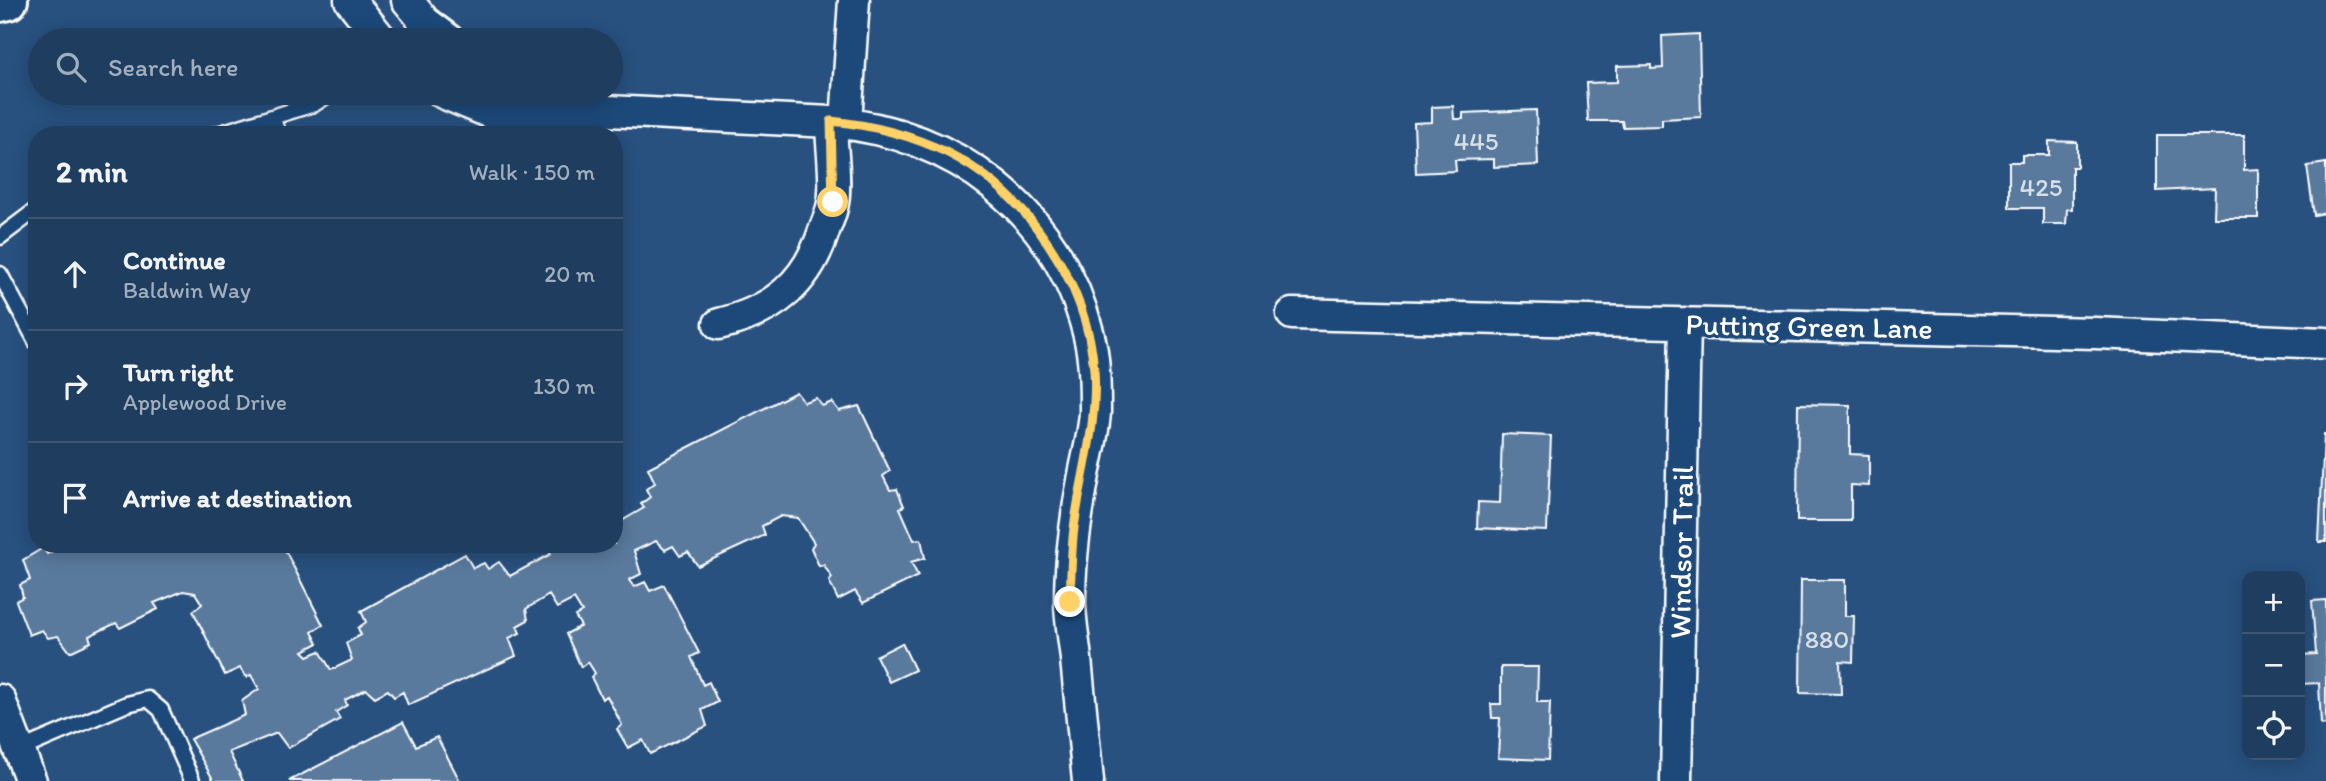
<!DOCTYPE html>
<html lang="en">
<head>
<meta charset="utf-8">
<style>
  :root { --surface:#1e3d5f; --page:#2b4868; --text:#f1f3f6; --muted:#a1aebd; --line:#3c5674 }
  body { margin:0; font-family:Itim,sans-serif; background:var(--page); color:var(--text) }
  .controls { position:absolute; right:21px; bottom:21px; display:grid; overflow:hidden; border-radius:14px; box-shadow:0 4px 18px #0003 }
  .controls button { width:63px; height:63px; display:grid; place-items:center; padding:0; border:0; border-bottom:2px solid var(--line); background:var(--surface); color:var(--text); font:35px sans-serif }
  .stop { position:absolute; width:21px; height:21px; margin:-16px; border:5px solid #ffd166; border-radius:50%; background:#fff }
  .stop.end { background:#ffd166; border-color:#fff; box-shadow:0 2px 7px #0008 }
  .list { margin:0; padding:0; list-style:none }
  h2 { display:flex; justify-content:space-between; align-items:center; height:91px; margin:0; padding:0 28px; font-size:30px }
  h2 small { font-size:23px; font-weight:400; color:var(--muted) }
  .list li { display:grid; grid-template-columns:46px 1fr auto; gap:21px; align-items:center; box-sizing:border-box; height:112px; padding:0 28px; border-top:2px solid var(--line) }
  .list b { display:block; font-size:26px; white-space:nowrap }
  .list p { margin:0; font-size:23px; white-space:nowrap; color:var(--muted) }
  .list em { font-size:23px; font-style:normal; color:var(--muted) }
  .icon { flex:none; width:38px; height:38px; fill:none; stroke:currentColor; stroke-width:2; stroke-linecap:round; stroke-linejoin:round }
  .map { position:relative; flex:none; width:2326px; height:781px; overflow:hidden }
  .search { position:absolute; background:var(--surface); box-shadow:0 4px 18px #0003; left:28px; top:28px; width:595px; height:77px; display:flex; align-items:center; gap:18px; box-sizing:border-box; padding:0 24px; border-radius:38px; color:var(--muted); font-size:26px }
  .panel { position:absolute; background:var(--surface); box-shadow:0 4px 18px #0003; left:28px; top:126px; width:595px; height:427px; border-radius:28px }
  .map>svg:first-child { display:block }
  .building { fill:#5a7a9d; stroke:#fff; stroke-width:2 }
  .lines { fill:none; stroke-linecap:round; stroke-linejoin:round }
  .service-casing { stroke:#fff; stroke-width:19 }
  .minor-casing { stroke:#fff; stroke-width:35 }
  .primary-casing { stroke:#fff; stroke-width:44 }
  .service { stroke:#1f4a7a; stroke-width:14 }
  .minor { stroke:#1f4a7a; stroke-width:30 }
  .primary { stroke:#1f4a7a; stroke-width:38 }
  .route { stroke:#ffd166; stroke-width:9 }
  .labels { text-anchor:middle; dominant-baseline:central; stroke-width:6; stroke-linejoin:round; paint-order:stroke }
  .number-label { font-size:26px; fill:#d6dee6 }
  .street-label { font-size:30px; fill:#fff; stroke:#1f4a7a }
</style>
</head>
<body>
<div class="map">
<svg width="2326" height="781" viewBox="0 0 2326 781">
  <rect width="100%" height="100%" fill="#28517f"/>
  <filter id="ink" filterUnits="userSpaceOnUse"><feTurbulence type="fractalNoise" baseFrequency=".0143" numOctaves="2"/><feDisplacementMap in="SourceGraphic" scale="14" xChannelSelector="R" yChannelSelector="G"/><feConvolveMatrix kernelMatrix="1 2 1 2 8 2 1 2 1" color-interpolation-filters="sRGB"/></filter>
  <g filter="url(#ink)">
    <path class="building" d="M1699,34L1701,117L1662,119V126L1623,127L1622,121H1588L1586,83L1617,82V66L1651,65V69L1663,68L1662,36Z
      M1453,106L1454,119H1463V113L1536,110L1538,165L1494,167V159L1455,160L1456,171L1416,173L1414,123L1432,122V107Z
      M2157,135H2244V170L2258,169V218H2214L2215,188L2157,191Z
      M2049,141L2077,142V167H2072V209H2067L2066,224H2043V208H2009V162H2022V155H2049Z
      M2326,163V213L2314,215L2307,166Z
      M796,392L804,402L816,398L822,406L832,402L839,411L859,406L890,471L883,476L890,490L897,489L904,506L900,508L914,540L921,539L925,558L911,562L918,576L863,603L855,591L838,600L829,581L832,578L824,565L819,566L811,548L814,543L798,518L781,516L762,526L765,535L698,566L688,552L680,556L673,546L665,550L656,541L634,551L641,574L629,580L634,587L645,582L650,591L664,585L699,653L691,657L703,685L709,682L718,702L702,710L707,726L650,754L643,740L628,748L617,729L622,725L607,696L602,699L591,677L595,673L588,662L581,667L566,634L581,626L575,616L582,612L574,599L557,608L549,595L526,609L528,620L517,626L520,633L509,638L516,656L408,705L403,692L394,697L388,690L375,697L366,689L345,700L347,705L336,712L340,719L288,748L277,733L229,752L243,781H214L190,739L245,715L242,701L259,689L251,675L246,677L240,668L225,675L193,611L202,604L195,593L183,591L154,603L158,609L120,628L116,623L89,636L91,642L70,652L58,636L48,638L42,630L29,635L16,601L23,597L20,585L30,580L23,560L43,548L47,554L67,544H282L323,625L312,632L318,643L303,651L308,656L320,651L331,670L352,660L346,643L361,635L358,628L366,622L361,611L465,554L473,568L484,563L488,569L499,562L510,576L551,554L546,544H614V518L618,523L644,508L641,504L650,497L646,489L655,483L648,468Z
      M1798,404L1850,405V454L1869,455V486L1851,485V521H1797Z
      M1502,434L1551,436L1547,531L1477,528L1478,502L1500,503Z
      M2324,434H2326V542H2319Z
      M1801,580H1845V616H1854L1853,662L1840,661L1841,694L1800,693Z
      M2326,600V724L2321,725L2319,683L2300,684V655L2316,654L2312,601Z
      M902,643L915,670L889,682L876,656Z
      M1501,667H1538L1537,702H1550L1548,760L1498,758L1500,718H1492L1491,704H1501Z
      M403,722L416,746L437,737L460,781H289Z"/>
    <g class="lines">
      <g class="service-casing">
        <path id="service" d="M404,40L425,22
          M272,117L279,135
          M214,135L314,104L331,93
          M0,237L37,209
          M0,274L37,343
          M19,750L127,704L148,699L161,710L192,780"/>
      </g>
      <g class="minor-casing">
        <path id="minor" d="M350,0L382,40
          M407,0L425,22L449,40
          M443,93L508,120L538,118L567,109L831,122C955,133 1056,209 1088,332C1095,358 1095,385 1095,412C1094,432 1088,454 1084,475C1076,516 1070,558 1070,601C1070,620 1074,640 1076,659C1080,700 1084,740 1088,781
          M535,93L567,109
          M846,123L854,0
          M1292,314L2095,333L2326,343
          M719,324C774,311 808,283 825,228C828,220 832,211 833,203C837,180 831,145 831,122
          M0,700L31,781
          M1676,781L1685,323"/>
      </g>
      <g class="primary-casing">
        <path id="primary" d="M0,2L8,0"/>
      </g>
      <use href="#service" class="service"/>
      <use href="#minor" class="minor"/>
      <use href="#primary" class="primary"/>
    </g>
  </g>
  <g class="lines" filter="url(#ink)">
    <path class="route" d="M833,202L831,121C872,125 911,135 948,153C1027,193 1087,282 1094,370C1098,424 1081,475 1074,528C1071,552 1071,578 1070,602"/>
  </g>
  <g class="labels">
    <g class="number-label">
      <text x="1476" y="141">445</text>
      <text x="2041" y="187">425</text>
      <text x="1827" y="639">880</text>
    </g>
    <g class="street-label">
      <text transform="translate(1809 326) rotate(1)">Putting Green Lane</text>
      <text transform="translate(1681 552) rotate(-89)">Windsor Trail</text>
    </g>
  </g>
</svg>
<div class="controls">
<button>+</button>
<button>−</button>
<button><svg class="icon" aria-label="locate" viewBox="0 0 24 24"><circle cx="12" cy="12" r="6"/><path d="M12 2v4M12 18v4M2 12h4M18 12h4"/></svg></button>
</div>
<div class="stop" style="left:833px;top:202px"></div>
<div class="stop end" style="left:1070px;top:602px"></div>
<div class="search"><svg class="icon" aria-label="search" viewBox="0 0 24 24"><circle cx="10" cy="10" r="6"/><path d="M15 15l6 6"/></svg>Search here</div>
<section class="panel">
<h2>2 min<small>Walk · 150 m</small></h2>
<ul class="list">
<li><svg class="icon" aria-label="ahead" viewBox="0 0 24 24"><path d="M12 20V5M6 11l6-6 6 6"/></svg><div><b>Continue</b><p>Baldwin Way</p></div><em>20 m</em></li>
<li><svg class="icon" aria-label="right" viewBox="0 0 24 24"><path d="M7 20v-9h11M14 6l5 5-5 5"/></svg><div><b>Turn right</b><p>Applewood Drive</p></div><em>130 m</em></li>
<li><svg class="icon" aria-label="arrive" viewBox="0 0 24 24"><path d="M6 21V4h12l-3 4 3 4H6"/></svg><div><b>Arrive at destination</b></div></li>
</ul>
</section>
</div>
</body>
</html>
